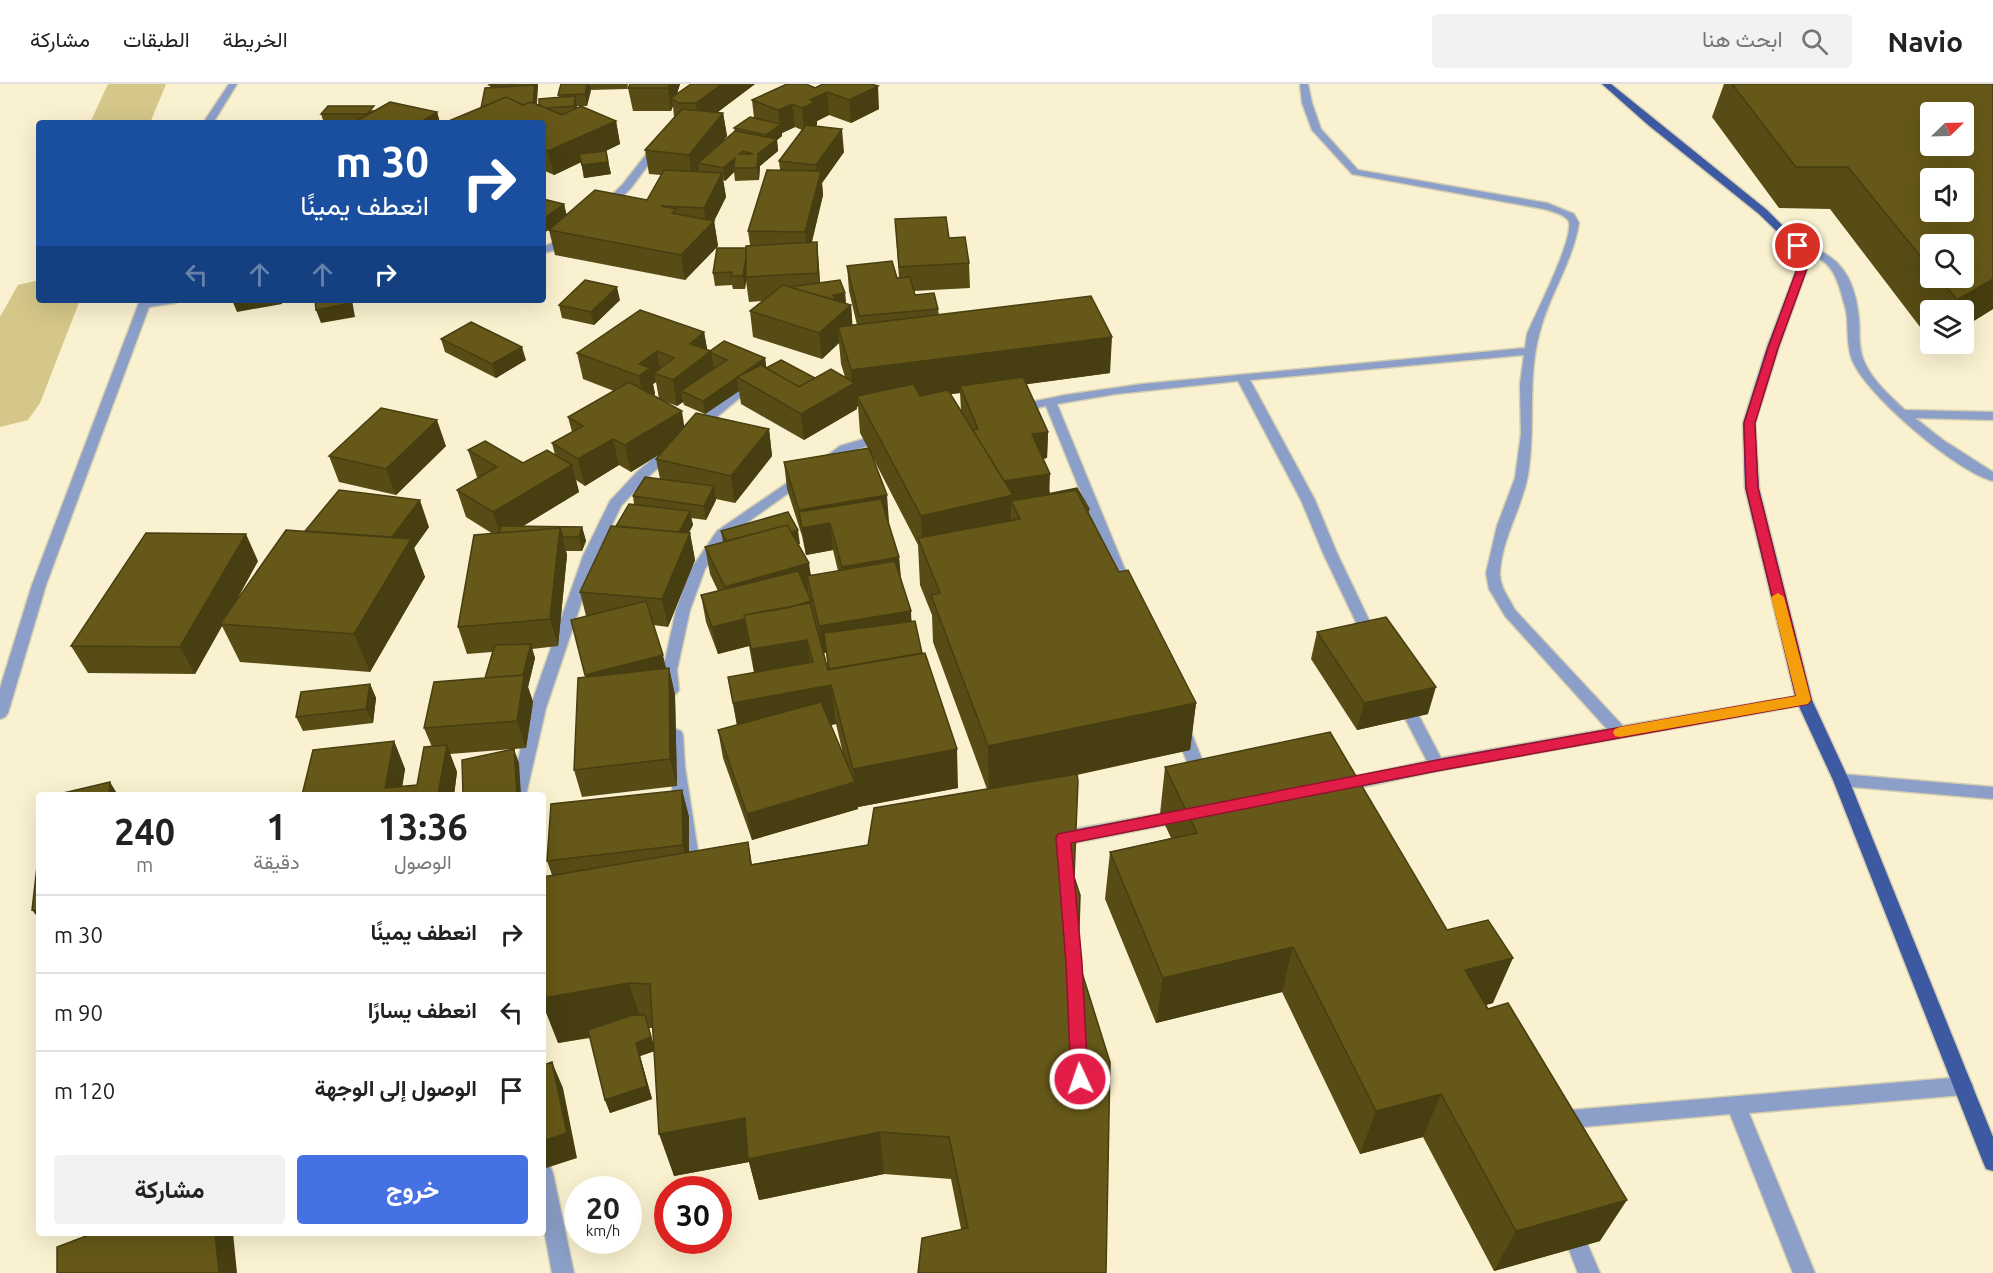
<!DOCTYPE html>
<html lang="ar">
<meta charset="utf-8">
<style>
body{margin:0;font-family:Ubuntu,Vazirmatn,sans-serif;background:#f2f2f2;color:#222;direction:rtl;height:100vh;display:flex;flex-direction:column;font-size:22px;white-space:nowrap}
*{box-sizing:border-box;margin:0}
p{font-size:20px;color:#767676}
.icon{flex:none;width:33px;height:33px;fill:none;stroke:currentColor;stroke-width:2;stroke-linecap:round;stroke-linejoin:round}
.map{position:relative;flex:1;overflow:hidden;direction:ltr}
.sheet{position:absolute;left:36px;top:708px;width:510px;height:444px;display:flex;flex-direction:column;background:#fff;border-radius:6px;box-shadow:0 6px 24px #0002;direction:rtl}
.sheet>*{flex:none}
.hud{position:absolute;left:36px;top:36px;width:510px;height:183px;border-radius:6px;box-shadow:0 6px 24px #0002;direction:rtl;background:#1a4fa0;color:#fff;overflow:hidden}
.needle{width:39px;rotate:67deg}
.fabs{position:absolute;left:1920px;top:18px;display:grid;gap:12px}
.fabs a{display:grid;place-items:center;width:54px;height:54px;border-radius:6px;background:#fff;box-shadow:0 6px 24px #0002;font-size:30px}
.speed{position:absolute;left:564px;top:1092px;display:flex;gap:12px;font-size:30px;font-weight:700;text-align:center}
.speed>*{display:grid;place-content:center;width:78px;height:78px;border-radius:50%;background:#fff;box-shadow:0 6px 24px #0002;line-height:1}
.speed small{font-size:15px;font-weight:400}
.speed .limit{border:9px solid #d22;background:#fff;color:#111}
.pin{position:absolute;display:grid;place-items:center;width:51px;height:51px;color:#fff;margin:-26px;border:3px solid #fff;border-radius:50%;box-shadow:0 2px 6px #0007}
.me{position:absolute;width:66px;margin:-33px;rotate:357deg;stroke-linejoin:round;filter:drop-shadow(0 0 4px #0008)}
.turn{display:flex;align-items:center;gap:21px;height:126px;padding:0 18px;font-size:27px}
.turn .icon{width:78px;height:78px;stroke-width:2.5}
.turn b{display:block;font-size:42px;line-height:51px}
.lanes{display:flex;align-items:center;height:57px;padding:0 18px;background:#0003;justify-content:center;gap:30px;direction:ltr}
.lanes .off{opacity:.35}
.eta{display:flex;justify-content:space-evenly;align-items:center;height:102px;text-align:center}
.eta b{font-size:36px;font-weight:700;line-height:42px}
.button{display:flex;gap:12px;margin-top:auto;padding:12px 18px}
.button a{flex:1;height:69px;border-radius:6px;background:#4671e3;color:#fff;font-size:24px;font-weight:700;line-height:69px;text-align:center}
.button a+a{background:#f2f2f2;color:#222}
ul{padding:0;list-style:none}
li{display:flex;align-items:center;gap:18px;height:78px;padding:0 18px;border-top:2px solid #e0e0e0}
li div{flex:1}
li b{display:block;font-size:22px}
li em{font-style:normal}
header{display:flex;align-items:center;gap:36px;box-sizing:border-box;height:84px;padding:0 30px;background:#fff;border-bottom:2px solid #e0e0e0}
header strong{font-size:28px}
nav{display:flex;gap:33px;margin-inline-start:auto;font-size:21px}
.search{width:420px;height:54px;background:#f2f2f2;display:flex;align-items:center;gap:15px;box-sizing:border-box;padding:0 21px;border-radius:6px;color:#767676;font-size:22px}
.map>svg:first-child{display:block}
</style>
<header>
<strong>Navio</strong>
<div class="search"><svg class="icon" aria-label="search" viewBox="0 0 24 24"><circle cx="10" cy="10" r="6"/><path d="M15 15l6 6"/></svg>ابحث هنا</div>
<nav><a>الخريطة</a><a>الطبقات</a><a>مشاركة</a></nav>
</header>
<div class="map">
<svg width="1993" height="1189" viewBox="0 0 1993 1189">
<rect width="100%" height="100%" fill="#f9f1cf"/>
<g fill="none" stroke-linecap="round" stroke-linejoin="round">
<path fill="#d5c789" fill-rule="evenodd" d="M108,0H166L150,39H90Z
M39,196V216H80L40,319L28,336L0,343V233L18,201Z"/>
<defs>
<path id="minor" d="M229,0H237L213,39H203Z
M1300,0H1308L1312,19L1321,45L1358,86L1547,119L1574,130L1579,139C1572,181 1548,212 1539,251C1527,296 1536,345 1528,391C1522,424 1502,454 1500,488C1499,502 1509,514 1515,526L1623,642L1804,611L1809,612L1812,616L1809,620L1437,687L1340,708L1334,706L1332,702L1334,698L1340,696L1427,677L1395,615L1398,611H1408L1441,674L1607,645L1505,532L1489,505L1486,489L1497,442L1515,394L1521,350L1520,300L1524,271L1250,296L1315,416L1337,469L1379,557L1372,562L1365,557L1323,469L1301,416L1238,297L1116,310L1057,320L1131,500L1124,505L1119,503L1046,322L1015,329L1009,325L1011,322L1065,311L1142,300L1525,264L1527,250C1536,229 1573,157 1569,138C1567,131 1551,127 1544,125L1352,90L1312,46L1302,19Z
M655,59L663,61L631,104L608,127H600V123L623,100Z
M570,151L574,152V156L559,165L543,169V163Z
M1798,159C1839,169 1855,192 1859,235C1860,249 1858,263 1864,277C1872,296 1890,312 1905,326L1993,328V336L1915,334L1943,356L1993,388V397C1957,388 1866,311 1852,276C1847,263 1848,249 1847,235C1847,227 1844,220 1842,212C1834,181 1825,174 1794,164L1793,162Z
M140,216H181L175,219L149,223L46,501L8,629L5,633L0,635V604L32,501Z
M751,294L755,295V301L699,348H691L689,345L691,342L747,295Z
M883,349L887,350L889,353L887,356L848,368L828,382H818L817,379L840,362Z
M672,361L676,362L678,365L676,368L648,393L621,422L597,472L546,624L526,711H510L530,624L583,472L610,417L638,387L668,362Z
M803,388L808,389L809,392L808,395L727,453L705,485L690,526L677,586L679,606L676,610H666L663,586L676,526L691,485L717,447Z
M1183,642L1188,644L1191,648L1210,695L1208,699H1196L1194,695L1175,648L1178,644Z
M675,645L681,647L683,651L685,683L701,787L699,792L693,794L687,792L685,787L669,683L667,651L669,647Z
M1841,690L1993,703V715L1841,702L1835,700L1833,696L1835,692Z
M1181,726L1187,728L1189,732L1187,736L1181,738L1058,762L1052,760L1050,755L1052,750L1058,748Z
M1963,993L1970,996L1973,1002L1970,1008L1963,1011L1749,1029L1815,1189H1793L1730,1030L1559,1045L1552,1042L1549,1036L1552,1030L1559,1027Z
M543,1080L550,1082L553,1089L574,1189H552L543,1140Z
M1571,1135L1578,1138L1600,1189H1578L1561,1145L1564,1138Z"/>
<path id="major" d="M1602,0H1611L1767,126L1803,162L1808,182L1779,263L1755,339L1759,404L1812,616L1849,696L1993,1053V1087L1986,1085L1983,1078L1833,696L1796,616L1745,404L1743,339L1767,263L1798,182L1793,163L1759,130L1647,40Z"/>
</defs>
<use href="#minor" stroke="#d5ceb0" stroke-width="3"/>
<use href="#major" stroke="#d5ceb0" stroke-width="3"/>
<use href="#minor" fill="#8c9fc8" fill-rule="evenodd"/>
<use href="#major" fill="#3c59a1" fill-rule="evenodd"/>
</g>
<path fill="#574c15" fill-rule="evenodd" d="M490,0H538L537,20L539,21L559,13L558,11L560,3V0H628L627,5L590,6L587,22H577V24L616,37L620,60L606,67L611,90L584,94L581,78L554,91L543,86V39L481,24L490,4Z
M630,0H680L677,10L691,0H755L718,28L723,29L727,52L721,59L735,48L734,44L754,34L752,16L806,0L879,25L851,39L829,31L817,37V41L815,42L844,68L822,99L823,111L812,158H817L820,199L845,209L846,220L851,221L852,241H857L849,207L847,182L897,194H899L895,135L949,154L969,179L970,204L914,207L915,211L938,225L939,231L1110,289L1026,300L1048,348L1047,374L1043,375L1050,409L1089,425V429L1119,488L1196,619L1190,666L1077,691L1074,793L1078,876L1106,1189L961,1145L951,1095L884,1090L759,1116L749,1078L674,1092L654,967L640,972L652,1015L610,1029L605,1016L590,954L558,959L552,791L547,777L682,706L689,733V768L748,758L752,780L868,761L987,705L933,558L932,531L920,501L918,461L872,372L889,438H888L899,473L901,494L912,538L922,569L958,704L858,723V725L752,756L723,674L718,646L737,641L728,593L754,589L749,562L718,570L706,538L701,511L718,507L710,490L705,463L723,458L721,447L800,460H798L811,491L838,487L833,466L806,471L802,452L787,405L784,378L868,364L860,349L858,322L857,323V325L804,356L741,320L739,307L705,330L684,321L683,318L677,322L661,316L684,342L769,345L772,372L735,419L716,415V416L706,436L691,434L693,441L689,448L690,449L695,476L668,543L653,541L666,584H669L675,611L677,702L582,713L574,686L586,593V532L580,508L616,442L634,420L633,412L660,395L656,375L661,369L631,388L619,381L585,402L576,396L579,408L523,442L582,443L586,457L582,467H566L567,471L558,562L532,565L535,574L528,603L533,618L526,664L450,670L457,688L454,711H302L394,657L405,685L402,702L417,701L432,663L424,644L485,594L492,568L467,570L458,543L493,450L466,433L457,406L478,394L477,393L468,366L523,379L555,371L552,359L572,348L568,333L614,307L583,295L577,269L704,248L707,266L710,267L765,274L766,283L815,294L845,293L841,280L839,259L822,275L753,253L750,227L762,217L749,218L746,197L745,205H733L732,201L715,202L713,189L750,161L748,147L780,86L779,77L802,46L795,43L782,49V52L777,56L778,67L760,82L759,96L735,97L734,88L725,97L723,96L726,113L714,137L718,162L685,196L555,171L549,146L558,138L564,120L566,131L647,116L661,91L649,90L645,66L674,33L673,22L671,27H633L628,4ZM656,298L659,315L653,312L655,310L653,300ZM960,309L961,326L951,310ZM824,569H826L828,586ZM836,640L844,674L831,641ZM649,944H653L654,962Z
M1724,0H1993V225L1964,243V226H1930V256L1830,125L1779,124L1712,33ZM1930,160L1964,194H1930Z
M375,26L437,28L440,39H324L321,30Z
M620,216L594,241L562,234L559,221Z
M441,255L526,276L496,294L445,268Z
M446,362L396,411L339,398L329,372Z
M429,443L414,464L425,493L370,588L240,578L222,542L195,590L88,589L71,562L258,477L234,521L305,447Z
M1317,548L1428,630L1357,646L1311,575Z
M370,600L376,614L373,639L303,647L296,633Z
M1165,683L1447,846L1493,919L1486,921L1600,1157L1494,1187L1423,1053L1360,1070L1282,908L1156,939L1105,815L1110,768L1171,754L1160,730Z"/>
<path fill="#473e11" d="M534,0H538V1L535,33L533,21L535,3Z
M585,0H589L591,7L587,22L585,10Z
M669,0H680L675,16L671,14L673,22L671,27L668,4Z
M722,0H755L699,42L696,19Z
M878,2L879,25L851,39L849,16Z
M827,8L829,31L817,37V41L804,47L802,24L810,16Z
M575,12L577,24L576,34L574,22Z
M792,20L795,43L782,49V52L777,56L778,67L760,82L759,96L757,84L758,70L767,63L766,51L780,41L778,26Z
M437,28L440,39H419Z
M723,29L727,52L704,81L698,79L699,87L692,95L689,71Z
M616,37L620,60L554,91L548,67Z
M842,45L844,68L822,99L823,111L808,173L805,148L818,100L816,81Z
M735,74L734,88L725,97L723,84Z
M608,78L611,90L584,94L582,81Z
M722,89L726,113L714,137L718,162L685,196L681,171L707,144L704,124Z
M564,120L567,132L543,150V135Z
M817,158L819,183L821,214L818,189Z
M747,164L746,197L745,205L743,192Z
M1993,195V225L1964,243V226H1952L1957,216Z
M617,203L620,216L594,241L591,228Z
M845,209L846,222L836,224L833,211Z
M232,216H282V220L237,228Z
M349,216H352L355,233L321,239L316,226Z
M851,221L853,247L838,243L839,259L822,275L819,249Z
M704,248L708,269L711,267L715,293L681,307L683,318L677,322L673,296L690,260Z
M1112,253L1110,289L963,309L960,302V309L863,322L857,312L858,322L857,323V325L804,356L801,330L852,300L851,286Z
M522,263L526,276L496,294L492,280Z
M657,267L661,292L654,289L656,298L653,300L655,310L645,319L639,292V280Z
M765,274L767,288L737,294Z
M737,294L739,307L705,330L703,317Z
M682,327L686,354L631,388L625,361Z
M437,336L446,362L396,411L386,385Z
M769,345L772,372L735,419L731,392Z
M1048,348L1047,374L1032,376V350Z
M613,355L619,381L585,402L578,375Z
M572,381L579,408L505,453H501L493,428Z
M1050,390L1049,417H1011V455L1008,436L1007,450L923,466L921,432L998,398Z
M714,402L716,416L706,436L704,422Z
M887,411L889,438L833,448L830,439L833,466L806,471L802,444L799,426Z
M420,416L429,443L414,464L425,493L370,588L354,550L384,463Z
M690,427L693,441L677,472L674,458Z
M582,443L586,457L582,467L579,453Z
M560,444L567,471L558,562L550,535Z
M798,446L800,460L732,479L730,465Z
M690,449L695,476L668,543L662,515Z
M246,450L258,477L223,540H220L222,542L195,590L180,563Z
M899,473L901,500L844,510L842,483Z
M809,479L813,506L807,492L808,507L729,531L725,503Z
M911,527L912,554L824,549L826,569H822L819,542Z
M744,535L749,562L718,570L712,543Z
M807,556L812,594L757,604L751,565Z
M531,560L535,574L528,603L533,618L526,664L517,637L522,595Z
M663,571L669,598V584L675,611L677,702L670,675L593,618L585,591Z
M370,600L376,614L373,639L366,625Z
M831,601L836,640L740,658L733,619Z
M1436,603L1428,630L1357,646L1364,619Z
M1196,619L1190,666L989,709L988,662Z
M394,657L405,685L401,711L385,704Z
M447,661L457,688L454,711H438Z
M514,665L519,679L521,711H513Z
M957,665L958,704L858,723V725L752,756L747,730L855,699L853,685Z
M110,698L118,711H109Z
M682,706L689,733V788L683,761Z
M39,825V835L32,826Z
M1293,863L1282,908L1156,939L1163,894Z
M1513,874L1493,919L1447,931L1465,886Z
M629,899L643,943L558,959L543,921V914Z
M645,931L655,967L640,972L652,1015L610,1029L605,1016L636,959Z
M552,978L563,1004L577,1074L543,1085V1057Z
M1441,1010L1423,1053L1360,1070L1376,1027Z
M745,1034L880,1048L884,1090L759,1116L749,1078L674,1092L659,1050Z
M1627,1116L1600,1157L1494,1187L1516,1147Z
M215,1149H233L237,1189H219Z"/>
<path fill="#655818" stroke="#473e11" stroke-width="1.5" fill-rule="evenodd" d="M490,0H515L489,1Z
M561,0H587L585,10L558,11Z
M630,0H669L668,4H628Z
M691,0H722L696,19H678L671,14Z
M787,0H806L815,4L823,0H871L878,2L849,16L827,8L810,16L815,18L802,24L792,20L778,26L752,16Z
M1732,0H1993V195L1957,216L1939,194H1964V160H1930V184L1848,83H1796ZM1930,28H1964V62H1930ZM1930,94H1964V128H1930Z
M535,1L533,19L531,18L523,21L506,13L481,24L485,4Z
M575,12L574,22L546,24L539,21V15Z
M506,13L523,21L531,18L562,31L581,22L616,37L548,67L543,65V39H444Z
M390,18L437,28L419,39H353Z
M328,22H374L367,30H321Z
M682,25L723,29L689,71L645,66Z
M750,33L781,40L766,51L734,44Z
M806,41L842,45L816,81L779,77Z
M735,47L777,55L758,70L757,84H734L735,74L723,84L698,79ZM743,67L753,70H739Z
M606,67L608,78L582,81L579,70Z
M664,86L722,89L704,124L661,122L676,125L672,129L714,137L681,171L549,146L595,106L647,116Z
M767,86L821,87L805,148L748,147Z
M543,115L564,120L543,135Z
M946,133L949,154L965,153L969,179L899,183L895,135Z
M817,158L818,189L746,193V162Z
M717,164H746V173L743,192H731L732,188L713,189Z
M892,177L897,194L910,193L915,211L934,209L938,225L859,232L847,182Z
M585,196L617,203L591,228L559,221Z
M840,196L845,209L833,211L835,216L789,203Z
M783,201L851,221L819,249L750,227Z
M1091,212L1112,253L851,286L838,243Z
M315,216H349L350,219L316,226Z
M640,226L704,248L690,260L711,267L673,296L654,289L674,274L657,267L639,280L650,284L639,292L577,269Z
M471,238L522,263L492,280L441,255Z
M724,257L765,274L703,317L681,307L727,276L711,269V267H710Z
M781,276L815,294L799,303L766,284Z
M761,281L799,303L831,285L855,299L801,330L737,293Z
M1023,293L1048,348L1032,350L1050,390L1004,397L974,348L973,346L978,345L960,302Z
M629,298L682,327L625,361L613,355L578,375L552,359L583,342L568,333Z
M913,300L920,312L948,306L1013,411L921,432L857,312Z
M381,324L437,336L386,385L329,372Z
M696,329L769,345L731,392L656,375Z
M485,357L523,379L547,366L572,381L493,428L457,406L497,383L468,366Z
M869,364L887,411L799,426L784,378Z
M645,393L714,402L704,422L633,412Z
M1077,404L1089,425L1087,426L1076,406L1012,417Z
M339,406L420,416L392,453L305,447Z
M1076,406L1119,488L1128,486L1196,619L988,662L931,511L940,509L918,454L1020,435L1011,417Z
M881,415L899,473L842,483L830,439L802,444L799,428Z
M629,420L690,427L679,448L616,442Z
M788,428L798,446L791,448L787,441L726,457L721,447Z
M787,441L809,479L725,503L705,463Z
M501,442L582,443L579,453H563L560,444L499,449Z
M611,442L690,449L662,515L580,508Z
M560,444L550,535L458,543L474,451Z
M286,446L411,455L354,550L220,540Z
M146,449L246,450L180,563L71,562Z
M895,477L911,527L819,542L807,492Z
M798,487L811,517L787,524L744,531L745,535L712,543L701,511Z
M646,517L663,571L585,591L571,536Z
M810,519L828,586L925,569L957,665L853,685L831,601L733,619L728,593L813,578L807,556L751,565L744,531Z
M1386,533L1436,603L1364,619L1317,548Z
M915,537L922,569L829,585L824,549Z
M531,560L523,591L485,594L495,561Z
M669,584L670,675L574,686L578,594Z
M524,591L517,637L424,644L434,598Z
M370,600L366,625L296,633L301,608Z
M821,618L855,698L747,730L718,646Z
M1330,648L1447,846L1488,836L1513,874L1465,886L1488,925L1508,919L1627,1116L1516,1147L1441,1010L1376,1027L1293,863L1163,894L1110,768L1197,749L1165,683Z
M394,657L385,704L417,701L424,663L447,661L438,711H302L313,666Z
M514,665L517,710L463,711L462,676Z
M1077,690L1078,697L1074,793L1080,811L1078,876L1110,978L1106,1189H918L922,1154L968,1144L949,1053L880,1048L748,1075L745,1034L659,1050L650,900L629,899L543,914V793L748,758L751,781L868,761L874,724Z
M110,698L109,711H55Z
M682,706L683,761L547,777L551,720Z
M39,765V825L32,826Z
M633,931H645L651,953L636,959L647,1002L605,1016L588,946Z
M552,978L567,1049L543,1057V981Z
M94,1149H215L219,1189H57V1163Z"/>
<path fill="#e11d48" stroke="#92132f" stroke-width="1.5" d="M1798,159L1803,162L1808,182L1778,264L1755,339L1758,404L1811,616L1808,620L1437,687L1071,759L1082,879L1088,995L1086,1000L1080,1002L1074,1000L1071,995L1066,879L1056,754L1058,750L1437,676L1796,612L1746,404L1744,339L1768,264L1798,182L1794,162Z"/>
<path fill="#f59e0b" d="M1778,509L1784,513L1811,616L1808,620L1620,653L1615,652L1613,648L1615,645L1620,643L1796,612L1771,513Z"/>
</svg>
<div class="fabs">
<a><svg class="needle" viewBox="-14 -14 28 28"><path d="M0-13l5 13h-10z" fill="#e53935"/><path d="M0 13l5-13h-10z" fill="#767676"/></svg></a>
<a><svg class="icon" aria-label="sound" viewBox="0 0 24 24"><path d="M4 9h4l5-4v14l-5-4H4zM17 9q2 3 0 6"/></svg></a>
<a><svg class="icon" aria-label="search" viewBox="0 0 24 24"><circle cx="10" cy="10" r="6"/><path d="M15 15l6 6"/></svg></a>
<a><svg class="icon" aria-label="layers" viewBox="0 0 24 24"><path d="M12 4l9 5-9 5-9-5zM3 14l9 5 9-5"/></svg></a>
</div>
<div class="speed"><div>20<small>km/h</small></div><div class="limit">30</div></div>
<div class="pin" style="left:1798px;top:162px;background:#d93025"><svg class="icon" aria-label="arrive" viewBox="0 0 24 24"><path d="M6 21V4h12l-3 4 3 4H6"/></svg></div>
<svg class="me" style="left:1080px;top:995px" viewBox="-20 -20 40 40"><circle r="17" fill="#e11d48" stroke="#fff" stroke-width="3"/><path d="M0-11L8 9 0 5-8 9z" fill="#fff"/></svg>
<div class="hud">
<div class="turn"><svg class="icon" aria-label="right" viewBox="0 0 24 24"><path d="M7 20v-9h11M14 6l5 5-5 5"/></svg><div><b>30 m</b>انعطف يمينًا</div></div>
<div class="lanes"><svg class="icon off" aria-label="left" viewBox="0 0 24 24"><path d="M17 20v-9H6M10 6l-5 5 5 5"/></svg><svg class="icon off" aria-label="ahead" viewBox="0 0 24 24"><path d="M12 20V5M6 11l6-6 6 6"/></svg><svg class="icon off" aria-label="ahead" viewBox="0 0 24 24"><path d="M12 20V5M6 11l6-6 6 6"/></svg><svg class="icon" aria-label="right" viewBox="0 0 24 24"><path d="M7 20v-9h11M14 6l5 5-5 5"/></svg></div>
</div>
<section class="sheet">
<div class="eta">
<div><b>13:36</b><p>الوصول</p></div>
<div><b>1</b><p>دقيقة</p></div>
<div><b>240</b><p>m</p></div>
</div>
<ul>
<li><svg class="icon" aria-label="right" viewBox="0 0 24 24"><path d="M7 20v-9h11M14 6l5 5-5 5"/></svg><div><b>انعطف يمينًا</b></div><em>30 m</em></li>
<li><svg class="icon" aria-label="left" viewBox="0 0 24 24"><path d="M17 20v-9H6M10 6l-5 5 5 5"/></svg><div><b>انعطف يسارًا</b></div><em>90 m</em></li>
<li><svg class="icon" aria-label="arrive" viewBox="0 0 24 24"><path d="M6 21V4h12l-3 4 3 4H6"/></svg><div><b>الوصول إلى الوجهة</b></div><em>120 m</em></li>
</ul>
<div class="button"><a>خروج</a><a>مشاركة</a></div>
</section>
</div>
